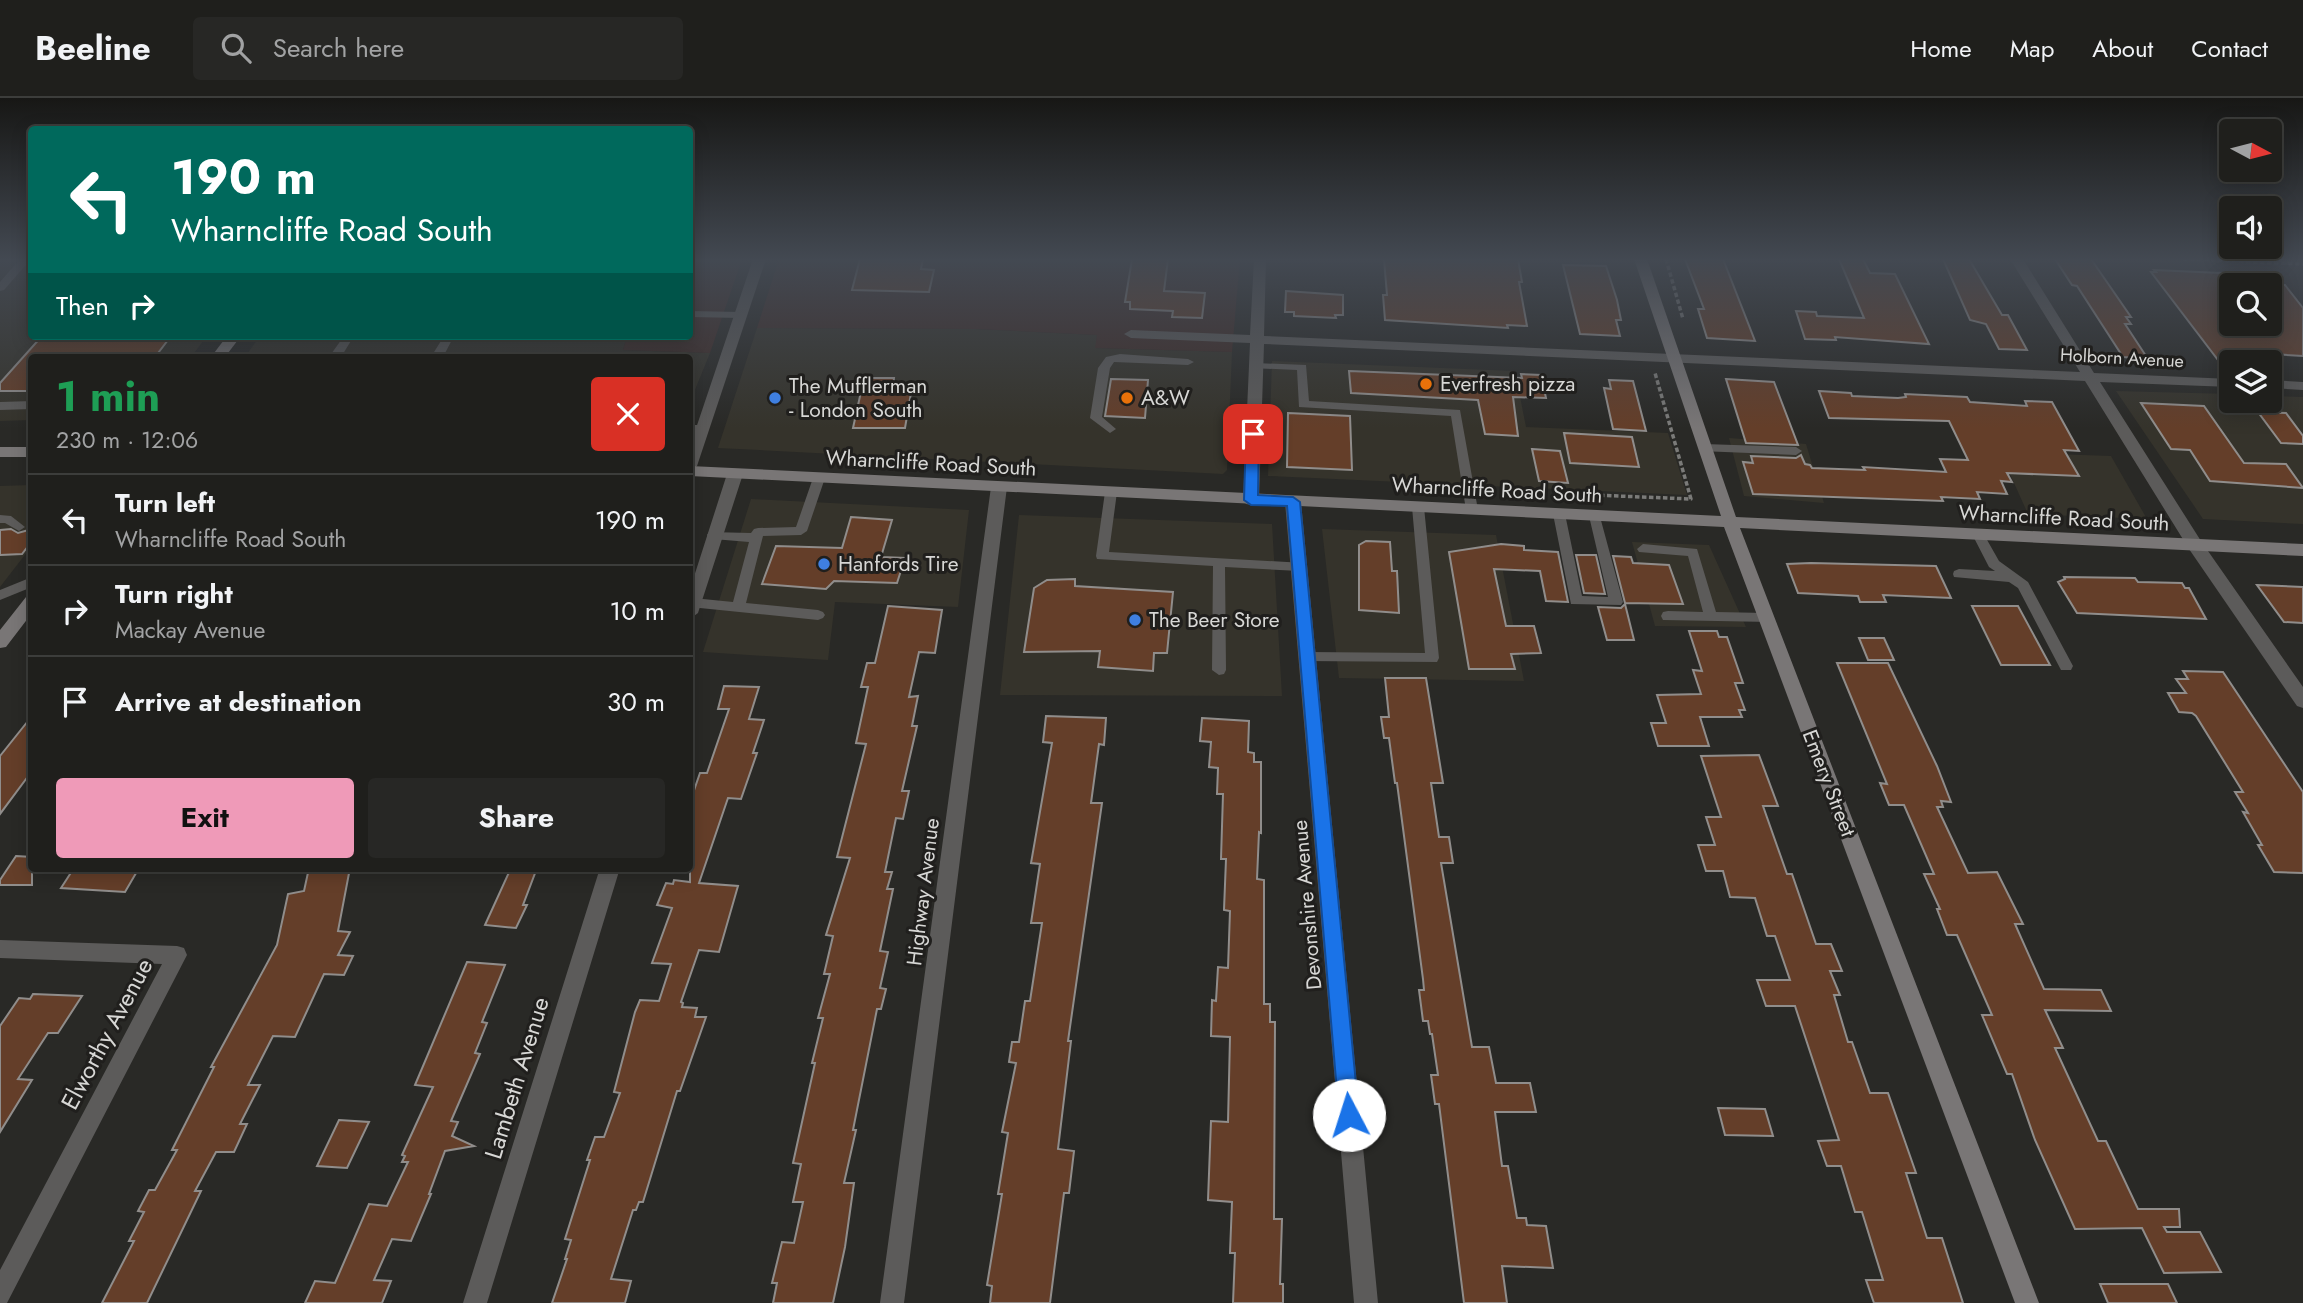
<!DOCTYPE html>
<meta charset="utf-8">
<style>
body{margin:0;font-family:Jost,sans-serif;background:#272725;color:#f1f3f6;height:100vh;display:flex;flex-direction:column;font-size:26px;white-space:nowrap}
*{box-sizing:border-box;margin:0}
p{font-size:23px;color:#a1a2a3}
.icon{flex:none;width:38px;height:38px;fill:none;stroke:currentColor;stroke-width:2;stroke-linecap:round;stroke-linejoin:round}
.map{position:relative;flex:1;overflow:hidden}
.details{position:absolute;left:28px;top:256px;width:665px;height:518px;display:flex;flex-direction:column;background:#1f1f1c;border-radius:7px;box-shadow:0 4px 18px #0003,0 0 0 2px #3c3d3b}
.details>*{flex:none}
.hud{position:absolute;left:28px;top:28px;width:665px;height:214px;border-radius:7px;box-shadow:0 4px 18px #0003,0 0 0 2px #3c3d3b;background:#00695c;color:#fff;overflow:hidden}
.needle{width:46px;rotate:97deg}
.tools{position:absolute;left:2219px;top:21px;display:grid;gap:14px}
.tools a{display:grid;place-items:center;width:63px;height:63px;border-radius:7px;background:#1f1f1c;box-shadow:0 4px 18px #0003,0 0 0 2px #3c3d3b;font-size:35px}
.pin{position:absolute;display:grid;place-items:center;width:60px;height:60px;color:#fff;margin:-30px;border-radius:14px;box-shadow:0 4px 10px #0006}
.me{position:absolute;width:77px;margin:-38px;rotate:355deg;stroke-linejoin:round;filter:drop-shadow(0 0 5px #0008)}
.turn{display:flex;align-items:center;gap:24px;height:147px;padding:0 28px;font-size:32px}
.turn .icon{width:91px;height:91px;stroke-width:2.5}
.turn b{display:block;font-size:49px;line-height:60px}
.then{display:flex;align-items:center;height:66px;padding:0 28px;background:#0003;gap:14px;font-size:26px}
.round{display:grid;place-items:center;flex:none;width:74px;height:74px;border-radius:7px;background:#272725}
.summary{display:flex;align-items:center;justify-content:space-between;height:119px;padding:0 28px}
h1{font-size:42px;font-weight:700;line-height:52px;color:#1e9e55}
.primary-button{display:flex;gap:14px;margin-top:auto;padding:14px 28px}
.primary-button a{flex:1;height:80px;border-radius:7px;background:#ef9ab8;color:#111;font-size:28px;font-weight:700;line-height:80px;text-align:center}
.primary-button a+a{background:#272725;color:#f1f3f6}
ul{padding:0;list-style:none}
li{display:flex;align-items:center;gap:21px;height:91px;padding:0 28px;border-top:2px solid #3c3d3b}
li div{flex:1}
li b{display:block;font-size:26px}
li em{font-style:normal}
header{display:flex;align-items:center;gap:42px;box-sizing:border-box;height:98px;padding:0 35px;background:#1f1f1c;border-bottom:2px solid #3c3d3b}
header strong{font-size:33px}
nav{display:flex;gap:38px;margin-inline-start:auto;font-size:24px}
.search{width:490px;height:63px;background:#272725;display:flex;align-items:center;gap:18px;box-sizing:border-box;padding:0 24px;border-radius:7px;color:#a1a2a3;font-size:26px}
.map>svg:first-child{display:block}
</style>
<header>
<strong>Beeline</strong>
<div class="search"><svg class="icon" aria-label="search" viewBox="0 0 24 24"><circle cx="10" cy="10" r="6"/><path d="M15 15l6 6"/></svg>Search here</div>
<nav><a>Home</a><a>Map</a><a>About</a><a>Contact</a></nav>
</header>
<div class="map">
<svg width="2303" height="1205" viewBox="0 0 2303 1205">
<rect width="100%" height="100%" fill="#292926"/>
<path fill="#35332b" d="M0,161H31L32,238H207L191,259H32L31,322L0,323Z
M757,230L976,231L1097,237L1096,250L1232,254L1227,372L1223,376L718,350Z
M260,238H627L623,252L710,255L690,304V259H245Z
M1272,263L1515,273L1526,329L1668,335L1687,397L1268,378Z
M2116,293L2231,296V303H2270V298L2303,299V426L2203,421Z
M1729,340L1806,346L1824,405L1744,398Z
M2000,354L2111,358L2147,421L2028,416Z
M31,387V449L0,489V388Z
M751,401L969,412L958,509L835,504L828,562L703,554Z
M1019,417L1272,426L1282,598L1000,597Z
M1322,431L1496,437L1524,583L1339,580Z
M1632,444L1709,447L1746,529L1655,528Z"/>
<path fill="#3e2b27" d="M690,161H742L710,255L623,252L627,238H690Z
M779,161H1240L1232,254L1095,250L1097,237L976,231L757,230Z"/>
<path fill="#643e29" stroke="#908d8b" stroke-width="2" fill-rule="evenodd" d="M860,161H923L921,171L934,172L929,194L852,192Z
M1132,161H1168L1164,193L1205,195L1202,220L1172,219L1173,213L1130,211V204H1125Z
M1384,161H1518L1522,184H1519L1527,228L1507,227L1508,230L1385,222L1383,197H1387Z
M1685,161H1723L1755,243L1707,240L1698,211H1704Z
M1839,161H1863L1870,175L1895,176L1929,246L1835,239L1836,242L1805,241L1796,213L1816,214L1817,218L1864,220Z
M1943,161H1969L2002,217H2008L2027,252L1999,251L1986,226L1970,222Z
M2055,161H2091L2131,219H2126L2131,226H2125L2148,261L2123,259L2077,188L2072,187Z
M1563,167L1606,168L1617,202L1621,222H1616L1620,238L1580,236Z
M2154,172L2244,176L2251,186L2285,187L2303,210V258L2272,256L2278,263L2264,264L2218,262L2151,174H2156ZM2231,187H2270V226H2231Z
M1286,193L1343,197V217H1335L1336,220L1294,218V214H1285Z
M42,238H171L155,259H32V293H0V285Z
M1349,273L1522,280L1521,276L1541,277L1546,300L1513,299L1518,338L1485,336L1478,302L1351,295Z
M864,280H894L893,289H912L905,330H853Z
M1111,281L1148,282L1145,320L1105,318Z
M1726,281L1774,284L1798,347L1746,345Z
M1609,282L1633,283L1646,333L1613,331L1604,290L1611,291Z
M1819,293L1851,295L1852,298L1898,300L1906,299L1905,296L1967,299L1970,304L2027,308L2025,303L2052,304L2079,353L2064,352L2079,378L2007,375L2012,384L2001,383L2007,396L1977,394L1980,401L1941,399L1943,403L1753,396L1743,364L1753,365L1751,358L1796,360L1801,357L1805,366L1810,367L1812,370L1865,372L1863,369L1946,374L1940,361L1968,362L1949,323L1829,320Z
M2141,305L2204,308L2244,365L2286,366L2303,390L2210,383L2190,352L2171,351Z
M2258,314L2286,315L2303,338V346L2281,345Z
M1288,315L1350,318L1352,372L1287,369Z
M1564,335L1632,339L1639,369L1570,365Z
M1532,351L1560,353L1568,385L1539,383Z
M851,419L892,422L881,459L905,460L897,485L834,483L826,491L762,486L776,448L842,450Z
M11,431L18,435L32,431V443L22,456L0,457V432Z
M1366,443L1390,444L1392,473H1397L1399,515L1359,512V447Z
M1501,446L1524,448V452L1558,454L1568,504L1546,503L1540,473L1494,471L1506,528H1534L1541,555L1511,556L1515,571H1469L1449,454Z
M1576,457H1596L1605,496L1584,495Z
M1613,458L1631,459L1633,465L1669,467L1683,506L1625,505Z
M1811,465L1936,468L1951,500L1883,497L1886,504H1860L1858,498L1798,495L1787,466Z
M2064,479L2135,480L2138,484L2182,485L2185,490H2189L2206,521L2077,515L2058,484L2065,481Z
M1075,481V488L1173,494L1167,555H1154L1153,573L1098,569L1100,553L1024,554L1034,490L1047,482Z
M2257,487L2303,489V525L2284,524Z
M1625,506L1634,542H1607L1598,509L1621,510Z
M888,508L942,512L935,555L919,554L909,599L918,598L912,628H917L902,693H909L903,721L896,720L885,774H892L887,791H893L880,853L888,854L880,890L886,891L881,911H877L853,1032H856L844,1085H854L845,1149L833,1205H773L777,1185H772L782,1144L794,1145L803,1104H793L801,1066L793,1065L815,965H812L823,920H818L830,876H824L833,838L826,837L850,760L837,759L866,646L856,645L868,589H861L867,565H875Z
M1972,508H2018L2050,567H2001Z
M1689,533H1717L1719,539H1727L1743,585H1735L1745,612H1739L1742,619H1700L1709,648H1658L1651,625H1666L1657,597L1701,596L1693,572L1702,573Z
M1859,540H1884L1894,562H1868Z
M1837,565H1888L1937,668L1951,704L1941,703L1943,709H1937L1968,775L1997,774L2023,826H2015L2044,891L2101,892L2111,913L2045,912L2063,950H2055L2098,1043H2106L2138,1111H2179L2180,1129H2164L2167,1134H2200L2221,1174L2164,1175L2142,1130L2075,1131L2035,1042L2012,976H2007L1982,917H1992L1957,837H1947L1937,811H1940L1924,776H1934L1904,707H1889L1880,685L1887,686Z
M2183,573L2223,574L2303,694V775L2274,774L2258,747H2262L2243,714L2248,715L2235,694H2243L2196,618L2192,615L2179,614L2168,595H2186L2176,581H2188Z
M1385,580H1426L1443,685H1431L1439,739H1449L1453,765H1441L1472,949H1489L1496,985H1530L1536,1014H1495L1502,1068H1508L1517,1120H1526L1527,1127L1546,1128L1553,1170L1502,1168L1507,1205H1464L1439,1006H1435L1431,977H1438L1432,936H1430L1428,923H1423L1419,892H1424L1423,881L1397,685H1395L1389,640H1384L1381,619H1389Z
M724,588L759,589L749,621L764,622L753,655H757L741,701L728,700L699,785L738,788L719,854L699,852L681,904L683,905L682,909L697,910L695,919H706L680,993H677L643,1104H639L636,1112H633L611,1181L631,1183L625,1205H552L567,1161H565L571,1142L565,1141L590,1062H587L595,1039H604L620,995L614,994L635,914L640,902L659,903L671,866L652,865L672,810L657,807L666,785L673,786L674,782L690,784V704L700,675H707L729,611H718Z
M32,618V673L0,716V658Z
M1046,618L1106,620L1104,647L1099,646L1091,705H1102L1068,943H1071L1058,1051L1074,1053L1069,1095H1064L1050,1205H990L992,1188L987,1187L1002,1096H998L1008,1035L1002,1034L1016,965L1009,964L1012,944H1019L1025,903H1030L1042,825H1031L1040,766L1031,765L1052,645L1043,644Z
M1202,620L1249,623L1248,654L1254,655V664H1261V735L1259,734L1257,781L1264,782V906H1270V924H1275L1274,1121H1282L1280,1186H1283V1205H1233L1235,1155H1230L1232,1104L1208,1102L1211,1023L1228,1024L1230,939L1211,938L1212,902L1216,903L1218,869L1228,870L1230,813L1224,812L1226,761H1221L1223,696H1217L1218,670L1209,669L1211,644L1200,643Z
M1759,657L1778,708H1763L1787,776H1792L1816,846H1831L1842,873H1830L1840,897H1834L1848,944H1852L1870,995H1888L1916,1075H1906L1927,1140H1942L1963,1205H1874L1866,1182H1883L1862,1114H1855L1841,1068H1827L1818,1043L1839,1042L1795,908H1766L1757,882H1790L1775,838H1767L1755,800L1730,799L1723,773H1706L1698,747H1715L1706,719H1721L1701,658Z
M16,758L32,759V787H0V782Z
M74,770H139L125,794L61,790Z
M309,770H350L338,833L350,834L338,857L353,858L344,877L324,876L295,939L273,938L248,987H260L240,1026H247L234,1054H216L195,1093H201L147,1205H102L134,1143H129L144,1114L138,1113L149,1092H155L177,1052H172L214,969H211L277,847L288,796L304,793Z
M511,770H537L523,807H527L516,830L485,827Z
M467,864L505,867L482,924L487,925L475,955L480,956L451,1023L458,1024L452,1038L474,1048L445,1053L429,1096H431L411,1143L392,1141L374,1182L391,1183L382,1205H305L315,1183L335,1185L369,1106L387,1108L408,1064H402L405,1058L402,1057L433,989L415,987Z
M33,896L82,898L58,935H48L18,981L32,982L0,1034V928L19,900L30,901Z
M1718,1010L1765,1011L1773,1038L1725,1037Z
M339,1022L369,1024L347,1070L317,1068Z
M2100,1186H2168L2177,1205H2108Z"/>
<g fill="none" stroke-linecap="round" stroke-linejoin="round">
<path stroke="#7b7b79" stroke-width="3.5" stroke-dasharray="4.5 2.5" stroke-linecap="butt" d="M1666,161L1683,221
M2183,161L2303,166
M1593,397L1691,401L1655,275"/>
<path fill="#5c5b5a" fill-rule="evenodd" d="M20,161H31L4,192L0,193V184Z
M690,213L741,214L746,217L741,220L690,219Z
M344,238H354L341,259H329Z
M444,238H454L443,259H431Z
M1120,256L1188,261L1194,264L1188,267L1114,264L1110,270L1102,319L1116,331L1110,335L1090,320L1098,270L1106,259Z
M1255,265L1306,267L1309,303L1460,312L1478,412L1476,415L1472,416L1466,412L1451,318L1299,309L1297,272L1251,270V266Z
M32,303V311L0,312V304Z
M690,327H702L708,331L702,335H690Z
M1704,346L1796,349L1802,353L1796,357L1700,353V347Z
M819,376L825,380L807,433L801,437L763,438L746,505L818,512L823,514L825,517L823,520L818,522L690,509V501L693,500L733,504L749,444L713,441L709,440L707,437L709,434L751,435L754,431L758,430L796,429L813,380Z
M1111,390L1117,394L1109,454L1304,465L1305,468L1299,473L1225,469L1226,572L1224,576L1219,577L1212,572L1213,468L1097,461L1096,458L1105,394Z
M1418,405L1424,409L1439,560L1437,564L1302,563L1300,559L1307,554L1425,555L1412,409Z
M1559,412L1565,416L1582,498L1608,499L1589,418L1591,415H1599L1623,504L1621,507L1571,506L1553,416Z
M0,417L11,418L25,429L19,433L5,425H0Z
M1978,432L1982,433L1999,463L2028,484L2073,568L2071,572H2061L2018,490L2009,484L1954,479L1953,476L1954,473L1959,471L1995,473L1989,469L1972,436Z
M1643,446L1697,451L1716,514L1766,515L1771,516L1773,520L1771,524L1663,522L1661,518L1663,514L1668,513L1703,514L1688,458L1639,454L1637,451Z
M32,479V489L0,502V492Z"/>
<path fill="#5c5b5a" fill-rule="evenodd" d="M753,161H766L697,368L690,373V348Z
M1254,161H1266L1264,238L2080,274L2010,161H2023L2094,275L2231,281V289L2100,284L2201,443L2303,589V610L2297,608L2189,451L2085,283L1264,246L1259,402L1251,407L1246,406L1243,402L1250,245L1131,240L1124,236L1131,232L1250,237Z
M2270,282L2303,284V292L2270,290Z
M735,371L743,376L698,515L690,521V491L727,376Z
M999,384L1007,389L904,1205H880L991,389Z
M1293,399L1301,404L1378,1205H1354L1285,404Z
M600,770H620L487,1205H463Z
M0,842L177,848L184,850L187,857L7,1205H0V1172L162,866L0,860Z"/>
<path fill="#797676" fill-rule="evenodd" d="M1634,161H1647L1736,419L2303,446V458L1740,430L2039,1205H2015L1724,429L690,378V368L1721,418Z
M227,238H241L225,259H211Z
M0,349H32V359H0Z
M32,497V515L6,549L0,550V532L26,499Z"/>
</g>
<linearGradient id="sky" x2="0" y2="1"><stop stop-color="#171715"/><stop offset="0.49" stop-color="#434952"/><stop offset="1" stop-color="#434952" stop-opacity="0"/></linearGradient>
<rect width="2303" height="330" fill="url(#sky)"/>
<path fill="#1a73e8" stroke="#114b97" stroke-width="2" d="M1253,331L1259,336L1258,397L1293,399L1300,404L1359,1017L1356,1024L1349,1027L1342,1024L1339,1017L1287,408L1251,407L1244,402L1246,336Z"/>
<g fill="#e8710a" stroke="#201f1d" stroke-width="2.5">
<circle cx="1426" cy="286" r="7"/>
<circle cx="1127" cy="300" r="7"/>
</g>
<g fill="#3f7fe0" stroke="#201f1d" stroke-width="2.5">
<circle cx="775" cy="300" r="7"/>
<circle cx="824" cy="466" r="7"/>
<circle cx="1135" cy="522" r="7"/>
</g>
<g text-anchor="middle" stroke-width="6" stroke-linejoin="round" paint-order="stroke">
<g font-size="18" fill="#d7d7d5" stroke="#201f1d">
<text transform="translate(2122 260) rotate(3)" y="6">Holborn Avenue</text>
</g>
<g font-size="21" fill="#d7d7d5" stroke="#201f1d" text-anchor="start">
<text x="1440" y="293">Everfresh pizza</text>
<text x="789" y="295">The Mufflerman<tspan x="789" dy="24">- London South</tspan></text>
<text x="1141" y="307">A&amp;W</text>
<text x="838" y="473">Hanfords Tire</text>
<text x="1149" y="529">The Beer Store</text>
</g>
<g font-size="21" fill="#d7d7d5" stroke="#201f1d">
<text transform="translate(931 365) rotate(3)" y="7">Wharncliffe Road South</text>
<text transform="translate(1497 392) rotate(3)" y="7">Wharncliffe Road South</text>
<text transform="translate(2064 420) rotate(3)" y="7">Wharncliffe Road South</text>
<text transform="translate(1829 685) rotate(69)" y="7">Emery Street</text>
<text transform="translate(923 794) rotate(-83)" y="7">Highway Avenue</text>
<text transform="translate(1307 807) rotate(-95)" y="7">Devonshire Avenue</text>
</g>
<g font-size="24" fill="#d7d7d5" stroke="#201f1d">
<text transform="translate(107 936) rotate(-62)" y="8">Elworthy Avenue</text>
<text transform="translate(517 980) rotate(-73)" y="8">Lambeth Avenue</text>
</g>
</g>
</svg>
<div class="tools">
<a><svg class="needle" viewBox="-14 -14 28 28"><path d="M0-13l5 13h-10z" fill="#e53935"/><path d="M0 13l5-13h-10z" fill="#a1a2a3"/></svg></a>
<a><svg class="icon" aria-label="sound" viewBox="0 0 24 24"><path d="M4 9h4l5-4v14l-5-4H4zM17 9q2 3 0 6"/></svg></a>
<a><svg class="icon" aria-label="search" viewBox="0 0 24 24"><circle cx="10" cy="10" r="6"/><path d="M15 15l6 6"/></svg></a>
<a><svg class="icon" aria-label="layers" viewBox="0 0 24 24"><path d="M12 4l9 5-9 5-9-5zM3 14l9 5 9-5"/></svg></a>
</div>
<div class="pin" style="left:1253px;top:336px;background:#d93025"><svg class="icon" aria-label="arrive" viewBox="0 0 24 24"><path d="M6 21V4h12l-3 4 3 4H6"/></svg></div>
<svg class="me" style="left:1349px;top:1017px" viewBox="-20 -20 40 40"><circle r="19" fill="#fff"/><path d="M0-13L10 11 0 6-10 11z" fill="#1a73e8"/></svg>
<div class="hud">
<div class="turn"><svg class="icon" aria-label="left" viewBox="0 0 24 24"><path d="M17 20v-9H6M10 6l-5 5 5 5"/></svg><div><b>190 m</b>Wharncliffe Road South</div></div>
<div class="then">Then<svg class="icon" aria-label="right" viewBox="0 0 24 24"><path d="M7 20v-9h11M14 6l5 5-5 5"/></svg></div>
</div>
<section class="details">
<div class="summary"><div><h1>1 min</h1><p>230 m · 12:06</p></div><a class="round" style="background:#d93025;color:#fff"><svg class="icon" aria-label="close" viewBox="0 0 24 24"><path d="M6 6l12 12M18 6L6 18"/></svg></a></div>
<ul>
<li><svg class="icon" aria-label="left" viewBox="0 0 24 24"><path d="M17 20v-9H6M10 6l-5 5 5 5"/></svg><div><b>Turn left</b><p>Wharncliffe Road South</p></div><em>190 m</em></li>
<li><svg class="icon" aria-label="right" viewBox="0 0 24 24"><path d="M7 20v-9h11M14 6l5 5-5 5"/></svg><div><b>Turn right</b><p>Mackay Avenue</p></div><em>10 m</em></li>
<li><svg class="icon" aria-label="arrive" viewBox="0 0 24 24"><path d="M6 21V4h12l-3 4 3 4H6"/></svg><div><b>Arrive at destination</b></div><em>30 m</em></li>
</ul>
<div class="primary-button"><a>Exit</a><a>Share</a></div>
</section>
</div>
